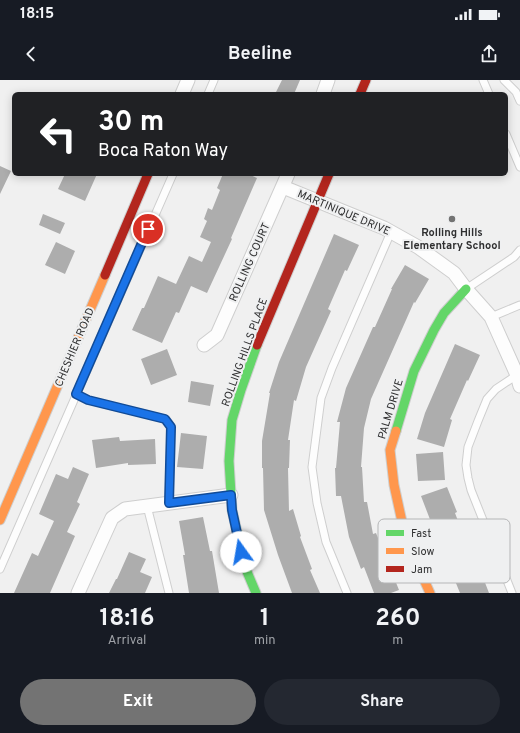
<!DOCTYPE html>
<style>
body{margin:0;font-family:Overpass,sans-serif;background:#242831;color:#f1f3f6;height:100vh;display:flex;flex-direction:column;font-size:15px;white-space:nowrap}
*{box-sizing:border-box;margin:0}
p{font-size:13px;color:#9ea1a6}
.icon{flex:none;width:22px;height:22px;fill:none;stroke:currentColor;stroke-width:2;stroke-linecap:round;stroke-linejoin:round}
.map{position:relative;height:513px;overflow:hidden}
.panel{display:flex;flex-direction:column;background:#171b24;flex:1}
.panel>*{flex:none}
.hud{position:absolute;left:12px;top:12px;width:496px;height:84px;border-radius:6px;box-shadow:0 2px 10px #0003;background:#202124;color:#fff;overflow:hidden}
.pin{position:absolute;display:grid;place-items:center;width:34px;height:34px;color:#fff;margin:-17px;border:2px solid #fff;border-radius:50%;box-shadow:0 1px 4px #0007}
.me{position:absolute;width:44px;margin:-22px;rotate:347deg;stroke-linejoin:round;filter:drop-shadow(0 0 3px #0008)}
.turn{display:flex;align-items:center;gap:14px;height:84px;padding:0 20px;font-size:18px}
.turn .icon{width:52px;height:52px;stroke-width:2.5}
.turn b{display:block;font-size:28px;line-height:34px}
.eta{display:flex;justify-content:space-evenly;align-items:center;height:68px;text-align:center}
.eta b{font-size:24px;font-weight:700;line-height:28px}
.button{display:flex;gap:8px;margin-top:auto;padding:8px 20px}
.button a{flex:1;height:46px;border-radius:24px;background:#737373;color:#fff;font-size:16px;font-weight:700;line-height:46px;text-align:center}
.button a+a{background:#242831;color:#f1f3f6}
.status{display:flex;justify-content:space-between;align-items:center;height:28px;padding:0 20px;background:#171b24;direction:ltr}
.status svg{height:11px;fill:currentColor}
header{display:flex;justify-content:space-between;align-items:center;height:52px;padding:0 20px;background:#171b24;font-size:18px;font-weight:700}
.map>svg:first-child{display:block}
</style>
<div class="status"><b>18:15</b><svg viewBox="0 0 49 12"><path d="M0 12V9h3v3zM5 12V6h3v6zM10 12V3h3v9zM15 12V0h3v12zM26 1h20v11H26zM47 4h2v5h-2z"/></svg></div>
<header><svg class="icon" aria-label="back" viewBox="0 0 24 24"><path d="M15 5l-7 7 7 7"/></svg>Beeline<svg class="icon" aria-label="share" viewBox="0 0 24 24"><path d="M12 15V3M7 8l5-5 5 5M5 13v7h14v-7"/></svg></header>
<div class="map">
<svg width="520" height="513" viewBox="0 0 520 513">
<rect width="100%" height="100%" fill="#f0f0f0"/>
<path fill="#adadad" d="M282,0H300L294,14H275Z
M0,86L11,91L0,114Z
M65,94H97L85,121L58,109Z
M223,94H248L257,98L231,158L232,159L207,213L191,206L179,233L176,232L162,263L132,250L142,228H144L158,196L176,204L189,176L202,182L211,162L200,157L207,141L204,139L208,128L212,130L220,110L217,108Z
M43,134L65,143L60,154L39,145Z
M334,154L359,165L347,191L345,190L328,229L331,231L306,287L296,321L294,320L288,360H290L289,388H288L289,431L293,429L301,456L300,457L312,489L310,490L320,513H292L278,475L264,430L263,388H262V361L270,313H269L279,282Z
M56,162L75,171L65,194L45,185Z
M405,185L429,199L415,223L414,222L371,319L364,348L361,387H362L364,422H367L373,454L376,453L399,510L391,513H374L364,487L361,489L349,457L341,416H336L335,388H336L340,342H337L346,308L373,247H375L392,209H391Z
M455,264L480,275L468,301L467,300L450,339L452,340L444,367L417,359L425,333Z
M167,269L177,295L151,305L141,279Z
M191,301L214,305L210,326L188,322Z
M181,353L207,356L203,389L177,387Z
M119,357L120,361L155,359L156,384L128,385V383L96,388L92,360Z
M443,372L445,400L418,401L416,374Z
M73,387L89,394L77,422L80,424L67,452L75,456L50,513H14L32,473L38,476L54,441L39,434L56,394L68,399Z
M447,407L457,432L455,433L471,475L474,474L489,513H460L431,442L421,416Z
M203,437L210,471H212L219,513H189L183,475H185L179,441Z
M129,472L146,479L140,492L152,497L145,513H109L116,499H117Z"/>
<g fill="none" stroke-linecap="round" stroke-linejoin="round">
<defs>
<path id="lane" d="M483,0L489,14
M504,0L516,12L520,21
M208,14L214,0
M506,54L520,87
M466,209L514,177L520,170
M491,237L520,225
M76,314L88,320L165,339L171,347L169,423
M147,426L169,513
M0,489L173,94
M347,513L326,462L317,423L312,387L321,318L332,288L391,152
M512,513L471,410L468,398L466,385L468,367L478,341L487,319L496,309L517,295"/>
<path id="street" d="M182,14L188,0
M323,14L328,0
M283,107L384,148L418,167L454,193L466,209L491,237L517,295L520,306
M204,265L217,255L288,94
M78,513L112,438L125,429L231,415"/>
<path id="fast" d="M396,351L414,291L434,250L444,233L466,209
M256,513L245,487L232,430L229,381L232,340L241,310L257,265"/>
<path id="slow" d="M396,351L390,370L394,405L406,460L430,513
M0,440L105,195"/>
<path id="jam" d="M360,14L366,0
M105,195L148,94
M257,265L329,94"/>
</defs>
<use href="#lane" stroke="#cecece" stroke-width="9"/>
<use href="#street" stroke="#cecece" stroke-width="15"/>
<use href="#fast" stroke="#cecece" stroke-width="11"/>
<use href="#slow" stroke="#cecece" stroke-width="11"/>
<use href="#jam" stroke="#cecece" stroke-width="11"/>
<use href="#lane" stroke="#fdfdfd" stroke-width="7"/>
<use href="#street" stroke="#fdfdfd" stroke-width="13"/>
<use href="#fast" stroke="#63d668" stroke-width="9"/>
<use href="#slow" stroke="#ff974d" stroke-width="9"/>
<use href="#jam" stroke="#b3261e" stroke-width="9"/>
</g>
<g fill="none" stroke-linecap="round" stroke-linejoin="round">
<defs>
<path id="route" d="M148,149L76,314L88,320L165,339L171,347L169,423L231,415L232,430L241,472"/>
</defs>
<use href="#route" stroke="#114b97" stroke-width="10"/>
<use href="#route" stroke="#1a73e8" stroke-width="7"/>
</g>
<circle fill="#737373" stroke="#eff0f1" stroke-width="1.5" cx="452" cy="139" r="4"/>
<g text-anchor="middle" stroke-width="4" stroke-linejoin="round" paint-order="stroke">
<g font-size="11" fill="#2f2f30" stroke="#eff0f1">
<text transform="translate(344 132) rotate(23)" y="4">MARTINIQUE DRIVE</text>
<text transform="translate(249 182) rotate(-66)" y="4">ROLLING COURT</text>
<text transform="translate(74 267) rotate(-67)" y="4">CHESHIER ROAD</text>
<text transform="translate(244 272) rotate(-70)" y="4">ROLLING HILLS PLACE</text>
<text transform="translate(390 329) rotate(-73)" y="4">PALM DRIVE</text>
</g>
<g font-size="11" font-weight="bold" fill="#2f2f30" stroke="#eff0f1">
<text x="452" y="156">Rolling Hills<tspan x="452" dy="13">Elementary School</tspan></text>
</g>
</g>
<rect x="378" y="439" width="132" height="64" rx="6" fill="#eff0f1" stroke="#b5b6b7" stroke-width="1"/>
<rect x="386" y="450" width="18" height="6" fill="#63d668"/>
<rect x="386" y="468" width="18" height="6" fill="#ff974d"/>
<rect x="386" y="486" width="18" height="6" fill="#b3261e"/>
<g font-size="11" fill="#2f2f30">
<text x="411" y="457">Fast</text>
<text x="411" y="475">Slow</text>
<text x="411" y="493">Jam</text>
</g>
</svg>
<div class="pin" style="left:148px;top:149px;background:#d93025"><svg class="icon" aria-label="arrive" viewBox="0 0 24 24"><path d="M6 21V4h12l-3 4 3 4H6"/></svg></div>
<svg class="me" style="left:241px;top:472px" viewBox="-20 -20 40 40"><circle r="19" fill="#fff"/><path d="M0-13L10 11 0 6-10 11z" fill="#1a73e8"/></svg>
<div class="hud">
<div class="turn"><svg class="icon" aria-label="left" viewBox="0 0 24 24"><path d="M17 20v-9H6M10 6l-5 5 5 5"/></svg><div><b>30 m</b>Boca Raton Way</div></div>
</div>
</div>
<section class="panel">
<div class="eta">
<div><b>18:16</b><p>Arrival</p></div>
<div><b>1</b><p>min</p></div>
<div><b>260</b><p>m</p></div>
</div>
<div class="button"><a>Exit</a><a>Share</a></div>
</section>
